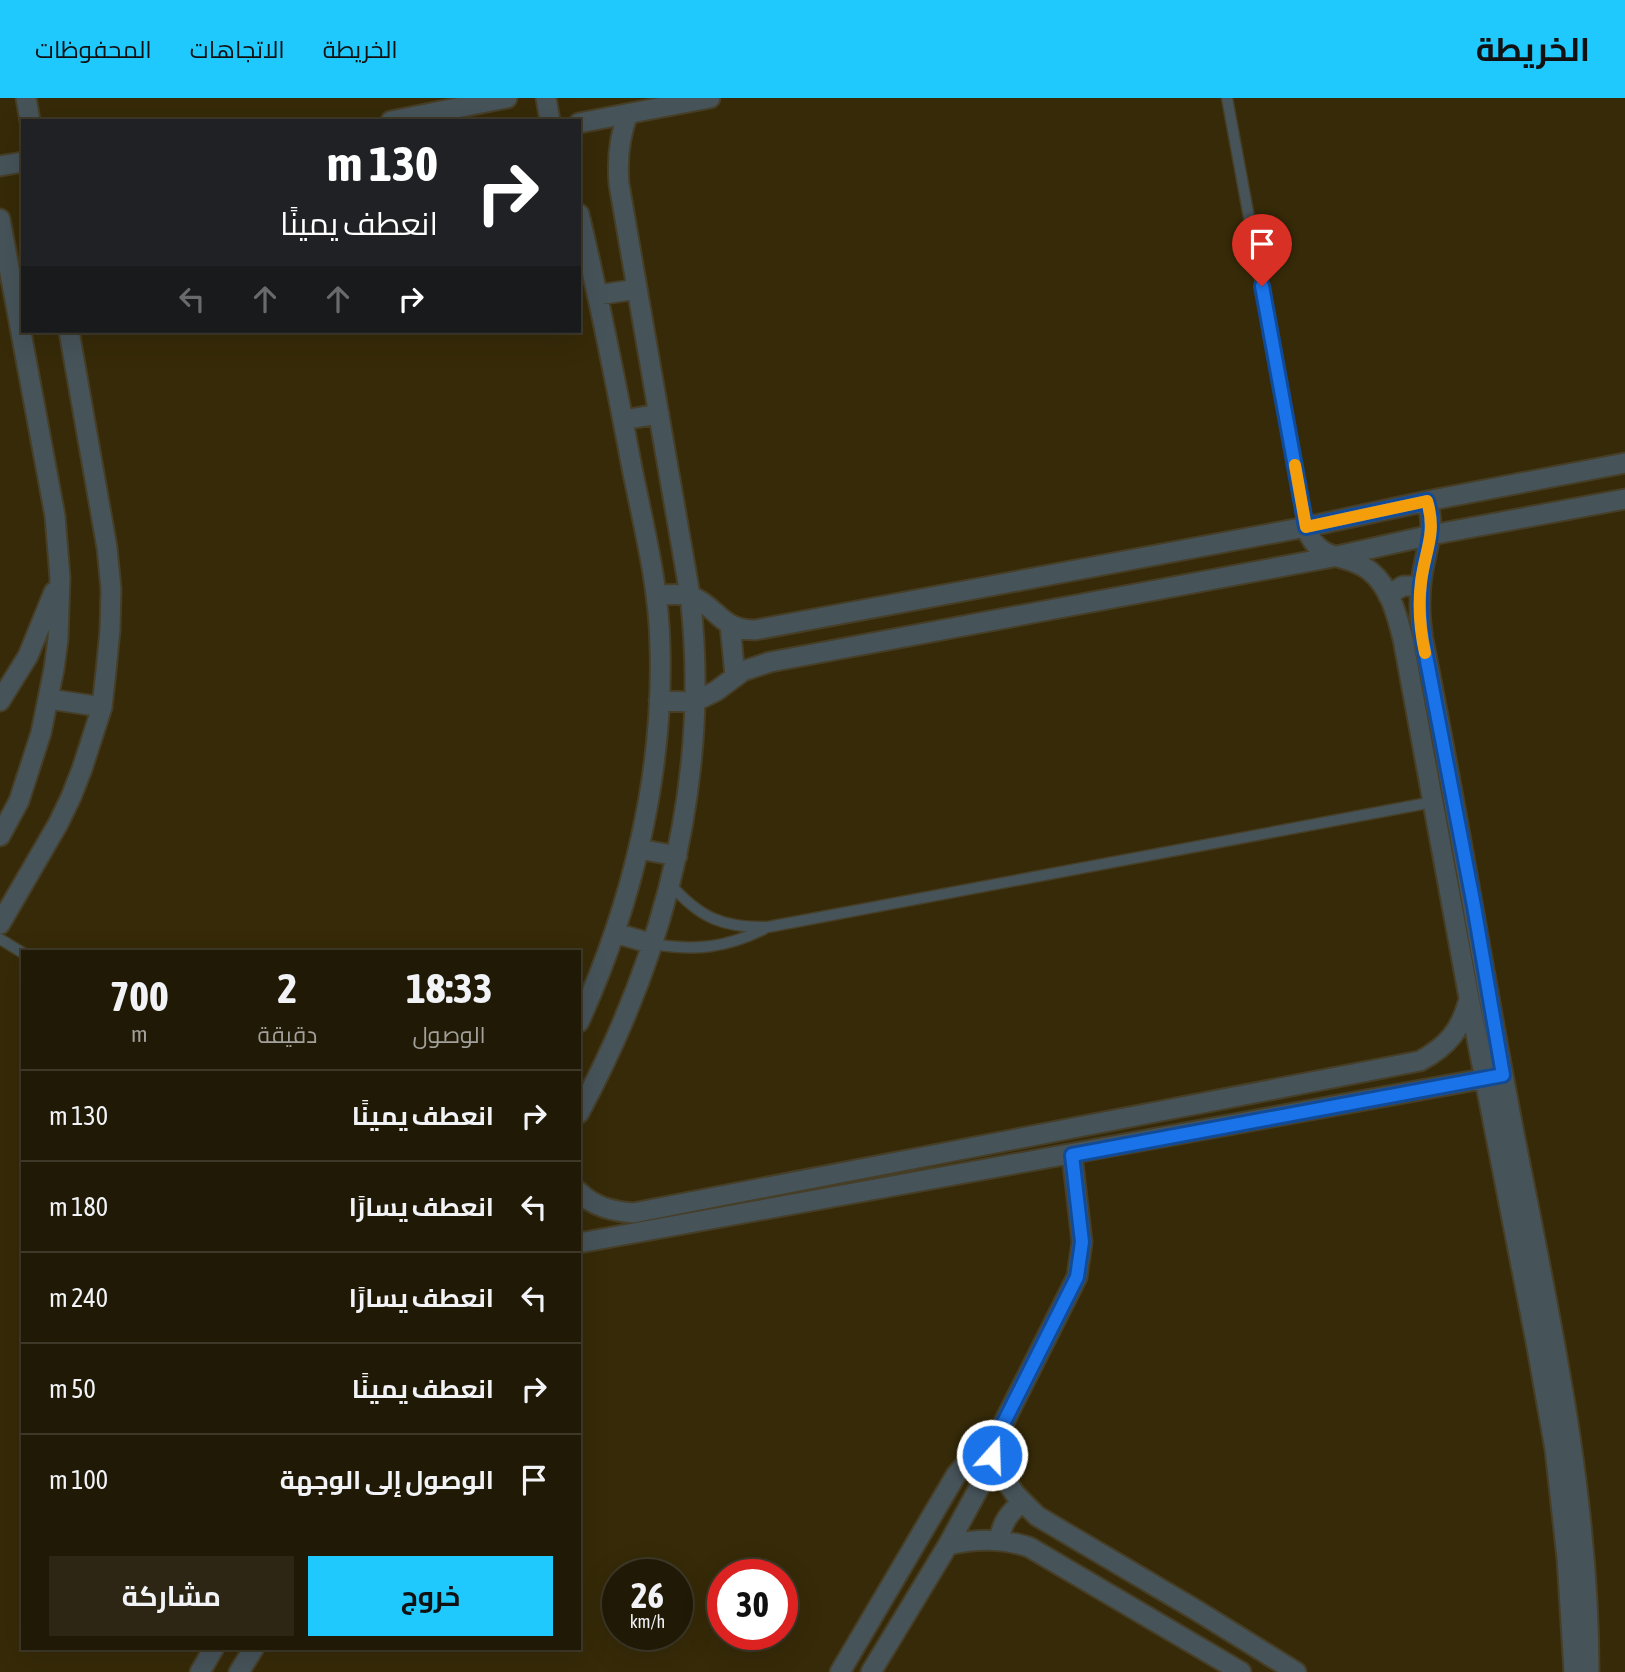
<!DOCTYPE html>
<html lang="ar">
<meta charset="utf-8">
<style>
body{margin:0;font-family:"Asap Condensed",Cairo,sans-serif;background:#2d2614;color:#f1f3f6;direction:rtl;height:100vh;display:flex;flex-direction:column;font-size:26px;white-space:nowrap}
*{box-sizing:border-box;margin:0}
p{font-size:23px;color:#a2a09b}
.icon{flex:none;width:38px;height:38px;fill:none;stroke:currentColor;stroke-width:2;stroke-linecap:round;stroke-linejoin:round}
.map{position:relative;flex:1;overflow:hidden;direction:ltr}
.sheet{position:absolute;left:21px;top:852px;width:560px;height:700px;display:flex;flex-direction:column;background:#201906;border-radius:0px;box-shadow:0 7px 28px #0002,0 0 0 2px #3d3828;direction:rtl}
.sheet>*{flex:none}
.top-card{position:absolute;left:21px;top:21px;width:560px;height:214px;border-radius:0px;box-shadow:0 7px 28px #0002,0 0 0 2px #3d3828;direction:rtl;background:#202124;color:#fff;overflow:hidden}
.speed{position:absolute;left:602px;top:1461px;display:flex;gap:14px;font-size:35px;font-weight:700;text-align:center}
.speed>*{display:grid;place-content:center;width:91px;height:91px;border-radius:50%;background:#201906;box-shadow:0 7px 28px #0002,0 0 0 2px #3d3828;line-height:1}
.speed small{font-size:18px;font-weight:400}
.speed .limit{border:10px solid #d22;background:#fff;color:#111}
.pin{position:absolute;display:grid;place-items:center;width:60px;height:60px;color:#fff;margin:-72px -30px;border-radius:50% 50% 50% 0;rotate:-45deg;box-shadow:0 0 7px #0007}
.pin .icon{rotate:45deg}
.me{position:absolute;width:77px;margin:-38px;rotate:20deg;stroke-linejoin:round;filter:drop-shadow(0 0 5px #0008)}
.turn{display:flex;align-items:center;gap:24px;height:147px;padding:0 28px;font-size:32px}
.turn .icon{width:91px;height:91px;stroke-width:2.5}
.turn b{display:block;font-size:49px;line-height:60px}
.lanes{display:flex;align-items:center;height:66px;padding:0 28px;background:#0003;justify-content:center;gap:35px;direction:ltr}
.lanes .off{opacity:.35}
.eta{display:flex;justify-content:space-evenly;align-items:center;height:119px;text-align:center}
.eta b{font-size:42px;font-weight:700;line-height:49px}
.button{display:flex;gap:14px;margin-top:auto;padding:14px 28px}
.button a{flex:1;height:80px;border-radius:0px;background:#1fc9fd;color:#111;font-size:28px;font-weight:700;line-height:80px;text-align:center}
.button a+a{background:#2d2614;color:#f1f3f6}
ul{padding:0;list-style:none}
li{display:flex;align-items:center;gap:21px;height:91px;padding:0 28px;border-top:2px solid #3d3828}
li div{flex:1}
li b{display:block;font-size:26px}
li em{font-style:normal}
header{display:flex;align-items:center;gap:42px;box-sizing:border-box;height:98px;padding:0 35px;background:#1fc9fd;color:#111}
header strong{font-size:33px}
nav{display:flex;gap:38px;margin-inline-start:auto;font-size:24px}
.map>svg:first-child{display:block}
</style>
<header>
<strong>الخريطة</strong>
<nav><a>الخريطة</a><a>الاتجاهات</a><a>المحفوظات</a></nav>
</header>
<div class="map">
<svg width="1625" height="1574" viewBox="0 0 1625 1574">
<rect width="100%" height="100%" fill="#2a2108"/>
<path fill="#362a08" fill-rule="evenodd" d="M0,0H1625V1574H0ZM23,23H579V233H23ZM23,854H579V1550H23ZM618,1477H677V1536H618ZM723,1477H782V1536H723Z"/>
<g fill="none" stroke-linecap="round" stroke-linejoin="round">
<defs>
<path id="service" d="M1227,0L1306,429
M670,786C700,820 723,830 768,829L1433,704
M0,841L23,855
M653,846C695,853 726,850 764,831"/>
<path id="minor" d="M579,116C599,200 616,285 632,370C644,430 659,488 660,548C664,677 632,807 579,924
M598,197L637,191
M623,322L659,316
M1427,403C1437,436 1424,453 1421,486C1419,504 1420,523 1423,542C1456,704 1482,868 1513,1030C1548,1211 1589,1389 1589,1574
M1306,429C1319,467 1345,453 1370,473C1390,489 1397,517 1403,541L1469,900L1536,1244L1555,1351L1567,1460L1574,1574
M657,497C667,497 682,495 691,498C718,509 720,532 755,532L1306,429L1427,403L1625,365
M1388,497L1403,488H1420
M730,527L735,578
M659,603L694,604L716,593L743,573L770,564L1333,459L1431,437L1625,401
M639,751L677,758
M615,835L653,846
M579,1015C665,855 711,680 690,497L619,86C617,61 619,39 628,16
M579,1094C594,1109 612,1113 633,1115L1420,963C1448,948 1461,932 1469,901
M579,1145L1498,978
M994,1350L1001,1375L1015,1396L1037,1418L1196,1512L1296,1574
M999,1442C1002,1425 1009,1414 1023,1404
M948,1447C976,1441 1001,1440 1029,1449L1241,1574
M200,1574L214,1550
M239,1574L254,1550
M840,1574L956,1377L972,1359L993,1346
M871,1574L948,1447L986,1377L990,1367L993,1346L1077,1179L1082,1144L1072,1057"/>
<path id="tertiary" d="M26,0L30,23
M546,0L550,23
M391,23L507,0
M579,25L710,0
M0,68L23,64
M0,121L55,418L60,480L58,541L54,571L41,635L19,703L0,738
M49,601L102,609
M0,603L28,558L54,494
M0,826L58,726L71,699L82,671L102,609L106,573L110,532L111,491L107,450L69,233"/>
</defs>
<use href="#service" stroke="#463e26" stroke-width="13"/>
<use href="#minor" stroke="#463e26" stroke-width="23"/>
<use href="#tertiary" stroke="#463e26" stroke-width="23"/>
<use href="#service" stroke="#465359" stroke-width="10"/>
<use href="#minor" stroke="#465359" stroke-width="19"/>
<use href="#tertiary" stroke="#465359" stroke-width="19"/>
</g>
<g fill="none" stroke-linecap="round" stroke-linejoin="round">
<defs>
<path id="route" d="M992,1357L993,1346L1077,1179L1082,1144L1072,1057L1503,977L1474,808L1423,542C1420,523 1419,504 1421,486C1424,453 1437,436 1427,403L1306,429L1262,188"/>
</defs>
<use href="#route" stroke="#114b97" stroke-width="18"/>
<use href="#route" stroke="#1a73e8" stroke-width="12"/>
<path stroke="#f59e0b" stroke-width="12" d="M1295,367L1306,429L1427,403C1437,436 1425,452 1421,484C1418,508 1420,532 1425,555"/>
</g>
</svg>
<div class="speed"><div>26<small>km/h</small></div><div class="limit">30</div></div>
<div class="pin" style="left:1262px;top:188px;background:#d93025"><svg class="icon" aria-label="arrive" viewBox="0 0 24 24"><path d="M6 21V4h12l-3 4 3 4H6"/></svg></div>
<svg class="me" style="left:992px;top:1357px" viewBox="-20 -20 40 40"><circle r="17" fill="#1a73e8" stroke="#fff" stroke-width="3"/><path d="M0-11L8 9 0 5-8 9z" fill="#fff"/></svg>
<div class="top-card">
<div class="turn"><svg class="icon" aria-label="right" viewBox="0 0 24 24"><path d="M7 20v-9h11M14 6l5 5-5 5"/></svg><div><b>130 m</b>انعطف يمينًا</div></div>
<div class="lanes"><svg class="icon off" aria-label="left" viewBox="0 0 24 24"><path d="M17 20v-9H6M10 6l-5 5 5 5"/></svg><svg class="icon off" aria-label="ahead" viewBox="0 0 24 24"><path d="M12 20V5M6 11l6-6 6 6"/></svg><svg class="icon off" aria-label="ahead" viewBox="0 0 24 24"><path d="M12 20V5M6 11l6-6 6 6"/></svg><svg class="icon" aria-label="right" viewBox="0 0 24 24"><path d="M7 20v-9h11M14 6l5 5-5 5"/></svg></div>
</div>
<section class="sheet">
<div class="eta">
<div><b>18:33</b><p>الوصول</p></div>
<div><b>2</b><p>دقيقة</p></div>
<div><b>700</b><p>m</p></div>
</div>
<ul>
<li><svg class="icon" aria-label="right" viewBox="0 0 24 24"><path d="M7 20v-9h11M14 6l5 5-5 5"/></svg><div><b>انعطف يمينًا</b></div><em>130 m</em></li>
<li><svg class="icon" aria-label="left" viewBox="0 0 24 24"><path d="M17 20v-9H6M10 6l-5 5 5 5"/></svg><div><b>انعطف يسارًا</b></div><em>180 m</em></li>
<li><svg class="icon" aria-label="left" viewBox="0 0 24 24"><path d="M17 20v-9H6M10 6l-5 5 5 5"/></svg><div><b>انعطف يسارًا</b></div><em>240 m</em></li>
<li><svg class="icon" aria-label="right" viewBox="0 0 24 24"><path d="M7 20v-9h11M14 6l5 5-5 5"/></svg><div><b>انعطف يمينًا</b></div><em>50 m</em></li>
<li><svg class="icon" aria-label="arrive" viewBox="0 0 24 24"><path d="M6 21V4h12l-3 4 3 4H6"/></svg><div><b>الوصول إلى الوجهة</b></div><em>100 m</em></li>
</ul>
<div class="button"><a>خروج</a><a>مشاركة</a></div>
</section>
</div>
